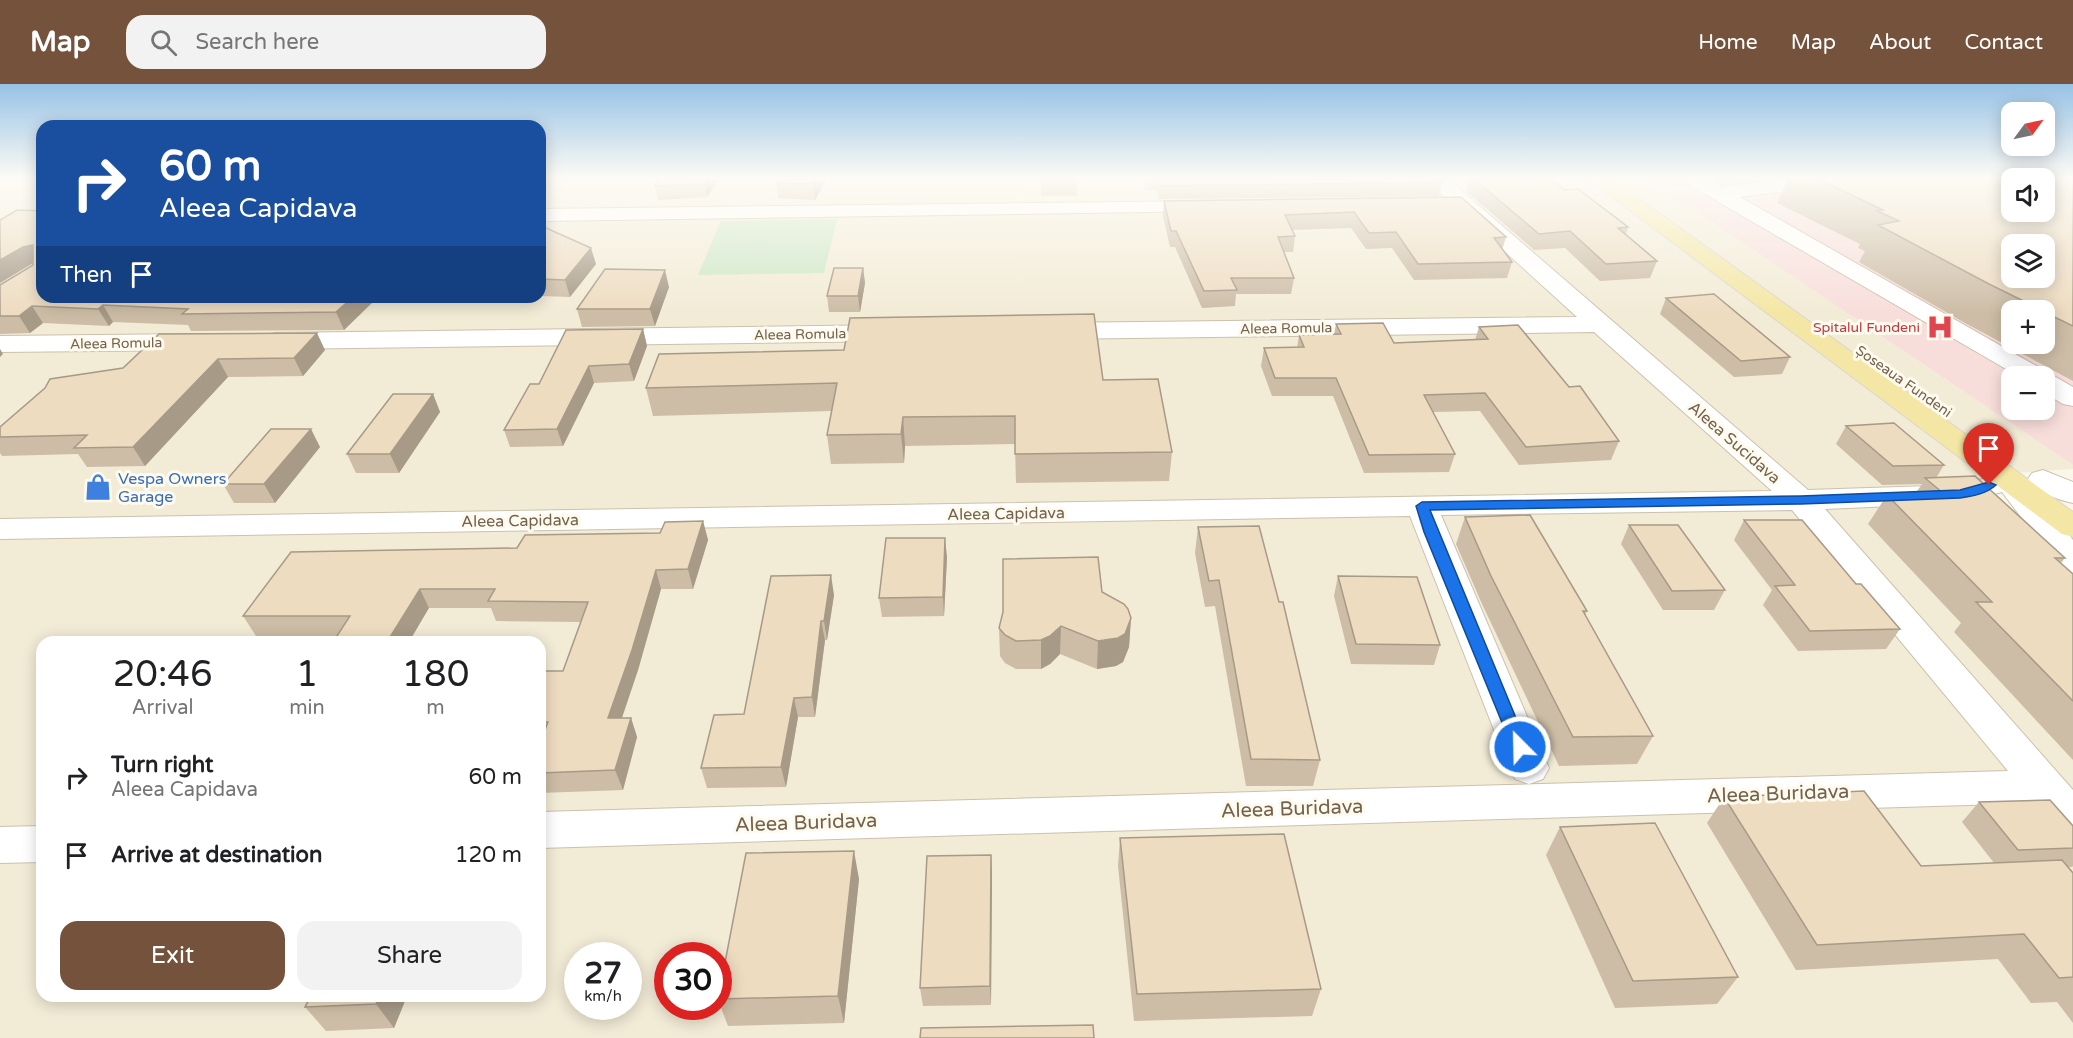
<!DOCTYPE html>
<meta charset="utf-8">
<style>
body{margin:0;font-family:"Varela Round",sans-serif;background:#f2f2f2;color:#202124;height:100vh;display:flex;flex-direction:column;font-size:22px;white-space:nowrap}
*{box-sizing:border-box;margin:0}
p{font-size:20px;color:#757577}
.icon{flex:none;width:33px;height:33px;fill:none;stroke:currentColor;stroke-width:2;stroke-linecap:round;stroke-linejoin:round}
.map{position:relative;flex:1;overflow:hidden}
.drawer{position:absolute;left:36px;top:552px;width:510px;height:366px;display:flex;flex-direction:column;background:#fff;border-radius:18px;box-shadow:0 3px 15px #0003}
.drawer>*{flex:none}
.hud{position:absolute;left:36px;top:36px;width:510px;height:183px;border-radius:18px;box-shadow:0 3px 15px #0003;background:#1a4fa0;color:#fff;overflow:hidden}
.needle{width:39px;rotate:57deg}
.fabs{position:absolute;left:2001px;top:18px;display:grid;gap:12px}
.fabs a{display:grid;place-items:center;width:54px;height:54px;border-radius:12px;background:#fff;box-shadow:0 3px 15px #0003;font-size:30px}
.speed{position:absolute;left:564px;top:858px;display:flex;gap:12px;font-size:30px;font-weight:700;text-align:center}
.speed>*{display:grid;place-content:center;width:78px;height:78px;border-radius:50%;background:#fff;box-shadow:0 3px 15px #0003;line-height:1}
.speed small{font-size:15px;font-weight:400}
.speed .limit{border:9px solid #d22;background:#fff;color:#111}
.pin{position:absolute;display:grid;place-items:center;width:51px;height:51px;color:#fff;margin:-62px -26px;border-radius:50% 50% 50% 0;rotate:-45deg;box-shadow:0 0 6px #0007}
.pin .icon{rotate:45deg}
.me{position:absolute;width:66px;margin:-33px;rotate:337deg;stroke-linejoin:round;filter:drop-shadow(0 0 4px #0008)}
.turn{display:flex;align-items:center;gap:21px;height:126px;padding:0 24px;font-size:27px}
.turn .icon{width:78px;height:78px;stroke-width:2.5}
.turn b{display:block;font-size:42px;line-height:51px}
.then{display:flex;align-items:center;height:57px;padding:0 24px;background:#0003;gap:12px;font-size:22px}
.eta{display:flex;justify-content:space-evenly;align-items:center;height:102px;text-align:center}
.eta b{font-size:36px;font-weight:600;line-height:42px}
.primary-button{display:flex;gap:12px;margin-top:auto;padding:12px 24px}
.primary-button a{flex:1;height:69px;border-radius:18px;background:#74523b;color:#fff;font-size:24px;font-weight:600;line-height:69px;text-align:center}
.primary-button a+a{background:#f2f2f2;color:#202124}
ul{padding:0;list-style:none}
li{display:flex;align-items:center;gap:18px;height:78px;padding:0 24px}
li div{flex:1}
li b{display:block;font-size:22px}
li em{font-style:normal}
header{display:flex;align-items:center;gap:36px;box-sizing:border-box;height:84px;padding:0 30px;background:#74523b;color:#fff}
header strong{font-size:28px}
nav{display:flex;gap:33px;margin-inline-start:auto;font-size:21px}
.search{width:420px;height:54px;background:#f2f2f2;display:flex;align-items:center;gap:15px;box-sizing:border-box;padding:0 21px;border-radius:18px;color:#757577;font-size:22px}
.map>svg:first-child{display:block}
</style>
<header>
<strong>Map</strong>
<div class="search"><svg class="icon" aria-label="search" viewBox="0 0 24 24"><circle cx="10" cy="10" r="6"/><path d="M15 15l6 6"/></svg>Search here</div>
<nav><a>Home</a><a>Map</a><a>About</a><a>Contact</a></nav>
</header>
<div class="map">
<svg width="2073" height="954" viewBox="0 0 2073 954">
<rect width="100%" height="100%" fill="#fbf7e8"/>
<path fill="#f2ebd6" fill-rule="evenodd" d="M0,95H42V213H540V95H1648L2073,381V385L1925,395L2073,523V954H0ZM42,558H540V912H42ZM578,872H628V922H578ZM668,872H718V922H668Z"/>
<path fill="#f8dedb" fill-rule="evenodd" d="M1648,95H2011L2012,128H2044L2073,95V381ZM2012,160H2044V194H2012ZM2012,226H2044V260H2012ZM2012,292H2044V326H2012Z"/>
<path fill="#cde7c7" d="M837,135L824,189L698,191L721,137Z"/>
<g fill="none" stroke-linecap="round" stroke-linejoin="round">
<defs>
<path id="minor" d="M1425,95H1448L1808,406L1960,401L2009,388L2020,391L2073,456V489L2061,486L2002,408L1960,419L1825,425L2073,706V752L2058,747L2035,719L540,764V728L2008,687L1792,426L1441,431L1549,684L1543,695L1529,700L1515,695L1509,684L1410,432L0,455V435L1772,407L1594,248L1052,255L1043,252L1039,247L1043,242L1052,239L1577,233Z
M1683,95H1708L1722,103L1782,95H1834L1831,100L1824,102L1740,113L2073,303V322L2063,320L2044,309V292H2018L1686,99Z
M1209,117L1216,119L1220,123L1216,127L540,137V125Z
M893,241L902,244L906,249L902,254L893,257L275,265L266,262L262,257L266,252L275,249Z
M197,250L206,253L210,258L206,263L197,266L0,268V252Z
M2043,386L2073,398V419C2058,416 2037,408 2028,395L2032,389Z
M42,742V778L0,779V743Z"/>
<path id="major" d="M1588,95H1612L2073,428V453L2062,450Z"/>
</defs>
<use href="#minor" stroke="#ccc1ae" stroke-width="2"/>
<use href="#major" stroke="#dbd6d1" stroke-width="2"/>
<use href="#minor" fill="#fff" fill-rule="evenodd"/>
<use href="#major" fill="#f4e7a5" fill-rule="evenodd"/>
</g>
<path fill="#cdbda6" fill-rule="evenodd" d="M659,95H719L707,113L658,116L655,102Z
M827,95L815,116L778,114L776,99Z
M1041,95H1077V112H1041Z
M1145,95H1433L1442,98L1439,112L1159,115L1157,106H1144Z
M1469,95H1550L1564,106L1628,143L1626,150L1657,177L1650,194L1600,197L1565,164L1534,166L1466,107Z
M1788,95H2073V297L1965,239L1859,178L1865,167L1858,164L1860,160L1777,119ZM2012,226H2044V260H2012Z
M1461,113L1506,153L1502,166L1512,178L1507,194L1414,196L1392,164L1366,165L1351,144L1292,146L1295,152L1293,168H1284L1294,194L1291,210H1236L1235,222L1202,224L1175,163H1170L1163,132L1164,117Z
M42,127V213H378L344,246L191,247L188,241L113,238L109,242L43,239L30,249L0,250V201L33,181V179L0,199Z
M540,143L596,180L570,213L540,212Z
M863,184L865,199L860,228H829L827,212Z
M669,203L655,242L582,243L577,225Z
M1666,214L1790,273L1782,290L1734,293L1660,230Z
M1336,240L1394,259L1475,256L1479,243L1569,303L1619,357L1611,376L1519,381L1480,327L1433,328L1455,370L1449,388L1364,389L1333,312H1272L1261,282L1264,264H1297L1299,251L1334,250Z
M643,245L647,262L634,297L594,299L563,362L510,363L504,346L539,300Z
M159,250L325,266L303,292L228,293L145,382L87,383L78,370L2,372L0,369V343L123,284Z
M659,270L1103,296L1172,368L1169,397L1016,399L1015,360L905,362L904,379L831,380L827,351L832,327L653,332L646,304Z
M433,310L440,328L399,389H356L347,370Z
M1846,342L1944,381L1936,394L2065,474L2061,479L2073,490V676L1954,548L1961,539L1868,440L1887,411L1915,410L1922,400L1882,401L1836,360Z
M320,363L275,419H234L223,400Z
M1465,433L1587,527L1585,531L1653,652L1637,680L1559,682L1482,520L1456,460Z
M1744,436L1856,500L1900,545L1886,565L1798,567L1763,521L1772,506L1734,456Z
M703,437L708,456L693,505H661L638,586L622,634H631L637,653L623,706L540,709V587H563L581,538L496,537L491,524H429L337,552H256L243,532L517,464L660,449Z
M1629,441L1725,506L1714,526H1663L1621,460Z
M1198,443L1320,676L1313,702H1246L1215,522L1205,523L1195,469Z
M947,473L944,532L882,533L879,514Z
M1338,492L1440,561L1434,581L1351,580L1334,512Z
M1102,508L1131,534L1129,563L1123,578L1116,582L1097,585L1060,570L1050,580L1041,585H1016L1005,579L1000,572L999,544Z
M834,511L827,556H825L815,633H798L786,703L707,704L701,684L744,630Z
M1724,713L1921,782L1994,779L1962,738L1979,718L2073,742V782L2072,783H2068L2073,789V939L2057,918L2031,919L1998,875L1796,886L1707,739Z
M1560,743L1738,893L1717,920L1615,924L1546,771Z
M1120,754L1321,905L1312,932L1134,937L1118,782Z
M991,771L992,790L991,921L923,922L920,904Z
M859,795L844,939L728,942L718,916V913Z
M407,912L394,944L326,947L305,923Z"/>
<path fill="#a79a87" d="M708,95H719L707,113L705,100Z
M816,95H827L815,116L813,100Z
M33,161V179L0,199V176L23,163Z
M591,164L596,180L570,213L565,196Z
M863,184L865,199L860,228L858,212Z
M665,186L669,203L655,242L650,225Z
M353,213H378L344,246L336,228Z
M103,221L113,238L109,242L98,225Z
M32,222L43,239L30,249L19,232Z
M643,245L647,262L634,297L629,280Z
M317,249L325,266L303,292L294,274Z
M0,265L3,270L0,273Z
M218,275L228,293L145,382L133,363Z
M589,282L594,299L563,362L557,345Z
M433,310L440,328L399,389L390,370Z
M903,333L905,362L904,379L901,350Z
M311,345L320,363L275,419L264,400Z
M703,437L708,456L693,505L688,485Z
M945,454L947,473L944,532L943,513Z
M656,486L661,505L638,586L615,654L608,634Z
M831,491L834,511L827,556L824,537Z
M420,505L429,524L409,558H387Z
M1131,534L1129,563L1123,578L1116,582L1097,585L1098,557Z
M821,537L825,556L815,633L812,613Z
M1061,542L1060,570L1050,580L1041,585V556Z
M794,614L798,633L786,703L781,683Z
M631,634L637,653L623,706L615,686Z
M854,767L859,795L844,939L838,912Z
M991,771L992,790L991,921L990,902Z
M379,912H407L394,944L376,920Z"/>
<path fill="#eedcc1" stroke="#a79a87" stroke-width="1.5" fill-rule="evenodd" d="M659,95H708L705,100L655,102Z
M778,95H816L813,100L776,99Z
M1041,95H1077V98H1041Z
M1159,95H1433V96H1439L1442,98L1160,102Z
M1474,95H1550L1564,106L1578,105L1628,143L1618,144L1657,177L1606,180L1570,147L1539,150Z
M1818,95H2012V128H2044V95H2073V242L2044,228V226H2042L1989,200L1878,141L1899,137L1877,127L1883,126ZM2012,160H2044V194H2012Z
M1461,113L1506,153L1494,154L1512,178L1418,180L1396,148L1369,149L1354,128L1285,131L1295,152L1278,153L1294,194H1231L1237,206L1204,207L1176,147H1171L1164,117Z
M17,126L42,127V213H353L336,228L182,230L188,225L103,221L98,225L32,222L19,232H0V201L33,181V161L23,163L0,176V136Z
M540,143H544L591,164L565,196L540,195Z
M834,184H863L858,212H827Z
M605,185L665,186L650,225H577Z
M1714,210L1790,273L1741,277L1666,214Z
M1094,230L1103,296L1158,295L1172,368L1015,370V332L903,333L901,350L827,351L837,299L646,304L659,270L844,266L850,234Z
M1383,239L1394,259L1488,255L1479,243L1518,241L1569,303L1580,302L1619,357L1526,363L1485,309L1424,311L1455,370L1369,371L1336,294H1275L1264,264L1304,263L1299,251L1341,250L1336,240Z
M643,245L629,280L589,282L557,345L504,346L530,300H539L566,246Z
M317,249L294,274L218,275L133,363L74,364L87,351L0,353V343L45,304L50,295L123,284L159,250Z
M393,310H433L390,370H347Z
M1894,339L1944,381L1893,382L1846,342Z
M271,345H311L264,400H223Z
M1975,392L2065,474H2055L2073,490V617L1976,518H1992L1887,411L1943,409L1925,394Z
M1530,431L1587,527H1583L1653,652L1573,653L1491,492L1465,433Z
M1744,436H1802L1856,500H1861L1900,545L1810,547L1775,502L1795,501Z
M703,437L688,485L656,486L632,566L608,634H631L615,686L540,689V659L548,638H540V587H563L588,518L488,517L495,505H420L387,558H333L350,532H243L291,468L517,464L525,451L660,449L665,438Z
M1629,441H1678L1725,506L1672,507Z
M1259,442L1279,518H1283L1320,676L1251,675L1219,496L1209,497L1198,443Z
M886,454H945L943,513L879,514Z
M1098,473L1102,508L1124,520L1128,525L1131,534L1125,550L1118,554L1098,557L1061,542L1050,552L1041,556L1016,557L1005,551L999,544L1003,528V475Z
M831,491L824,537H821L812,613L794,614L781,683L701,684L714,631L744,630L771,492Z
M1338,492L1417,493L1440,561L1356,560Z
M1864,707L1921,782L2062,776L2073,789V893L2059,894L2024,850L1817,861L1724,713Z
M2050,716L2073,742V764L2018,766L1979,718Z
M1655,739L1738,893L1633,897L1560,743Z
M1284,750L1321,905L1137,910L1120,754Z
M854,767L838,912L718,915L746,769Z
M991,771L990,902L920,904L927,772Z
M311,912H379L376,920L305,923Z
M1093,941L1094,954H920L921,944Z"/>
<linearGradient id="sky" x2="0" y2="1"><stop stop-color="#97c2e6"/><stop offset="0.41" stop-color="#fdfbf5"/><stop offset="1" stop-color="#fdfbf5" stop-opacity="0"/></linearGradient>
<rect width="2073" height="229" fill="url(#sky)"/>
<path fill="#1a73e8" stroke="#114b97" stroke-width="1.5" d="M1989,398L1996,401C1986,410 1973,412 1960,414L1801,420L1430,426L1528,663L1526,667L1520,669L1515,667L1512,663L1424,448L1416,422L1422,418L1801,412L1960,406Z"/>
<defs>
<symbol id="hospital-bare" viewBox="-9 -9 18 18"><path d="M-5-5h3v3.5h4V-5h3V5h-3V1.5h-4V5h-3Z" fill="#e0444e" stroke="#fefbee" stroke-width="2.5" paint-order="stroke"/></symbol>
<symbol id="shop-bare" viewBox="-9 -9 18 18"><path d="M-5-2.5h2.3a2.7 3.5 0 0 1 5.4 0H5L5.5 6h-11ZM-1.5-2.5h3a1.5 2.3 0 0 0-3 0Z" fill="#3f7fe0" stroke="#fefbee" stroke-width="2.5" paint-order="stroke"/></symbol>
</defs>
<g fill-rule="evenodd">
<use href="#hospital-bare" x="1921" y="224" width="38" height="38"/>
<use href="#shop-bare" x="79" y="384" width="38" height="38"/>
</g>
<g text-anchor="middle" stroke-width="6" stroke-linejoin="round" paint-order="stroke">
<g font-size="14" fill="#be3a42" stroke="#fefbee" text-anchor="end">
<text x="1920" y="248">Spitalul Fundeni</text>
</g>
<g font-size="14" fill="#73624e" stroke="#fefbee">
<text transform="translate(1286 244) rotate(-1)" y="5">Aleea Romula</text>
<text transform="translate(800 250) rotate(-1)" y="5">Aleea Romula</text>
<text transform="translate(116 259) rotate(-1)" y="5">Aleea Romula</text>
<text transform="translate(1904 297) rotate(35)" y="5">Șoseaua Fundeni</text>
</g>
<g font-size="16" fill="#73624e" stroke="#fefbee">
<text transform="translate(1735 358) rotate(41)" y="6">Aleea Sucidava</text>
<text transform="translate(1006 429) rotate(-1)" y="6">Aleea Capidava</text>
<text transform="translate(520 436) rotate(-1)" y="6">Aleea Capidava</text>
</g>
<g font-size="16" fill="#366cbe" stroke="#fefbee" text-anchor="start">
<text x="118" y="400">Vespa Owners<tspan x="118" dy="18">Garage</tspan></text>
</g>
<g font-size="20" fill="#73624e" stroke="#fefbee">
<text transform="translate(1778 709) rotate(-2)" y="7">Aleea Buridava</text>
<text transform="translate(1292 724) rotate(-2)" y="7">Aleea Buridava</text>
<text transform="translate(806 738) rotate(-2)" y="7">Aleea Buridava</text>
</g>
</g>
</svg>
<div class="fabs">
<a><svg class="needle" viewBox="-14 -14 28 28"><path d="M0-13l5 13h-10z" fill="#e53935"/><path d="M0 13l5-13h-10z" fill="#757577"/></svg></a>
<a><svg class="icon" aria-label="sound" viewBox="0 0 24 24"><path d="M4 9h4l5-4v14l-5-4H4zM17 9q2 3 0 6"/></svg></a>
<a><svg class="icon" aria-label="layers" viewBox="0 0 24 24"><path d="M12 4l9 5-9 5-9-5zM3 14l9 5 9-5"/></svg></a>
<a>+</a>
<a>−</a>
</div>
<div class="speed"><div>27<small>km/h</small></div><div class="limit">30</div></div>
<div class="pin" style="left:1989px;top:401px;background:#d93025"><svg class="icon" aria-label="arrive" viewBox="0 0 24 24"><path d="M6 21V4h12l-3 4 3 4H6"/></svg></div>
<svg class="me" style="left:1520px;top:663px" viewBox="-20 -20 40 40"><circle r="17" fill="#1a73e8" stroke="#fff" stroke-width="3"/><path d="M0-11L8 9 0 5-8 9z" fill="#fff"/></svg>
<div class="hud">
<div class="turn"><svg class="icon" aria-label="right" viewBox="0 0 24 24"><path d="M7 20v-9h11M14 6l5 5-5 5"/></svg><div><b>60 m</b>Aleea Capidava</div></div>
<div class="then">Then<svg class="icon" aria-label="arrive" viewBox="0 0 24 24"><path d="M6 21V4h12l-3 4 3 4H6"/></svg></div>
</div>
<section class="drawer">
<div class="eta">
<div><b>20:46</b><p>Arrival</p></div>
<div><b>1</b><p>min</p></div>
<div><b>180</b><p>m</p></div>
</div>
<ul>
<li><svg class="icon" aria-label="right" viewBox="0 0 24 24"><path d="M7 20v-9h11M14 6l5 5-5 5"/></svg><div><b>Turn right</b><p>Aleea Capidava</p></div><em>60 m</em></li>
<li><svg class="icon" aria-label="arrive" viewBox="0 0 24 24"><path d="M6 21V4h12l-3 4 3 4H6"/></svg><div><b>Arrive at destination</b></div><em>120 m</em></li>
</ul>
<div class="primary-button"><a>Exit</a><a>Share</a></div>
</section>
</div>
